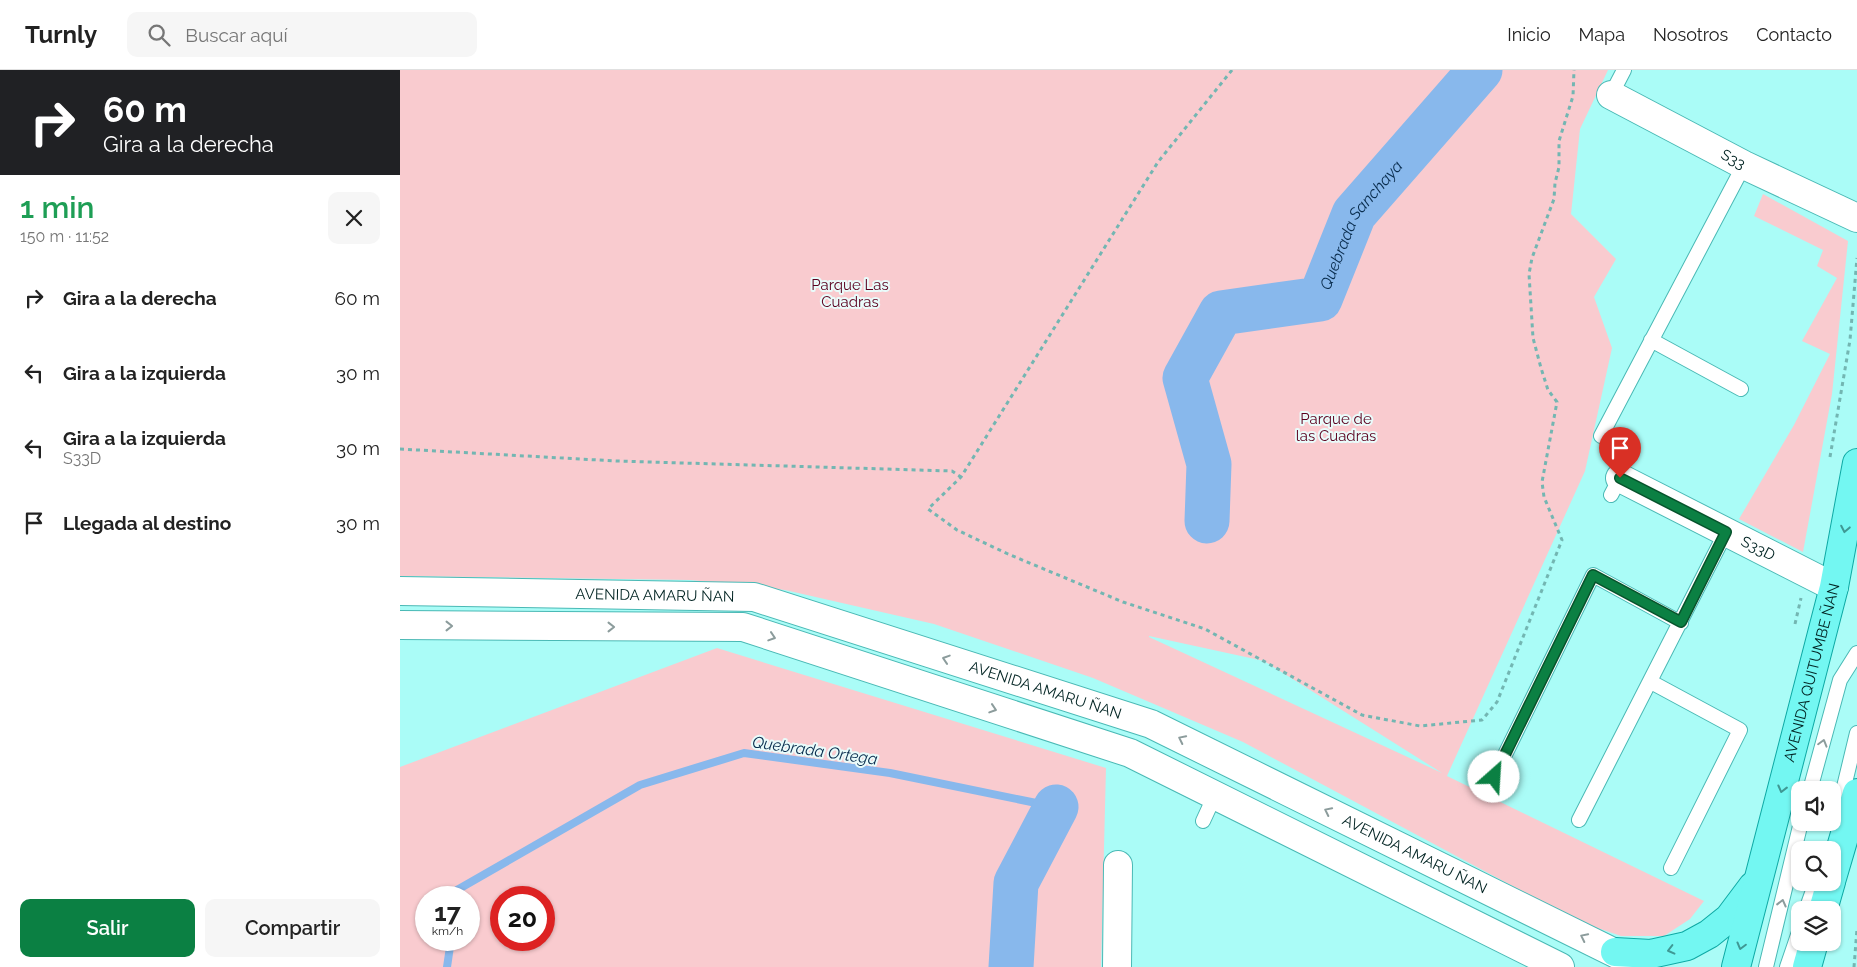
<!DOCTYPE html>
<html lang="es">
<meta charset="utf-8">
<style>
body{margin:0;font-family:Raleway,sans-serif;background:#f6f6f6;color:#222;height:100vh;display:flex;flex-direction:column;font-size:19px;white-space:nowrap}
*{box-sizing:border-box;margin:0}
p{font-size:16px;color:#767676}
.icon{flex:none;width:28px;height:28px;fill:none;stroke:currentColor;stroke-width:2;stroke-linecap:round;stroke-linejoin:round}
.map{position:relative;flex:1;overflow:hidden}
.panel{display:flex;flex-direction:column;background:#fff;width:400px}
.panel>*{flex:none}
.hud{background:#202124;color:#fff;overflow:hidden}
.fabs{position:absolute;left:1391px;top:711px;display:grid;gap:10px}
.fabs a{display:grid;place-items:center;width:50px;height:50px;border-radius:10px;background:#fff;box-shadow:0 1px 4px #0004;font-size:25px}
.speed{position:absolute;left:15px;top:816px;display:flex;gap:10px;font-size:25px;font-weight:700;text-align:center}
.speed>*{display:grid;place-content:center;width:65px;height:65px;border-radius:50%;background:#fff;box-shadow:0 1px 4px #0004;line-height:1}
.speed small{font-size:12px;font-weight:400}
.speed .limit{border:8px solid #d22;background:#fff;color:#111}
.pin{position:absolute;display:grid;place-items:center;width:42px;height:42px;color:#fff;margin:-51px -21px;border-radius:50% 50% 50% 0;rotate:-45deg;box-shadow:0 0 5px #0007}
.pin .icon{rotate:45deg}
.me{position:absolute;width:55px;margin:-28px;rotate:26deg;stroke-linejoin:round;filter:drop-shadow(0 0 4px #0008)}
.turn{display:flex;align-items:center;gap:18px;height:105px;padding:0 20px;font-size:22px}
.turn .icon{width:65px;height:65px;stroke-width:2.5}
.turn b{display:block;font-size:35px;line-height:42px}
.round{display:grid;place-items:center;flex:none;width:52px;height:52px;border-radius:10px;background:#f6f6f6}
.headline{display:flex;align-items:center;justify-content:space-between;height:85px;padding:0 20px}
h1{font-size:30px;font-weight:600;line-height:38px;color:#1e9e55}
.action{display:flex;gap:10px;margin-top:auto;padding:10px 20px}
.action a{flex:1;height:58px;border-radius:10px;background:#0b8043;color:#fff;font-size:20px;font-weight:600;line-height:58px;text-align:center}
.action a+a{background:#f6f6f6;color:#222}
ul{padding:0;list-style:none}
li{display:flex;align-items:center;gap:15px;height:75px;padding:0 20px}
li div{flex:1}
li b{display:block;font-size:19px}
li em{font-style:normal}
header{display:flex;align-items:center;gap:30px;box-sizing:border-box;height:70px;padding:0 25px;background:#fff;border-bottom:1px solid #e0e0e0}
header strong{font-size:24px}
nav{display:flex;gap:28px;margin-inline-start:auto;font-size:18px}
.search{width:350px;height:45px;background:#f6f6f6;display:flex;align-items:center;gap:12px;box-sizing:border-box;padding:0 18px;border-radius:10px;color:#767676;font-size:19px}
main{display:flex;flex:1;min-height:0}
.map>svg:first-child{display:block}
</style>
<header>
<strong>Turnly</strong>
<div class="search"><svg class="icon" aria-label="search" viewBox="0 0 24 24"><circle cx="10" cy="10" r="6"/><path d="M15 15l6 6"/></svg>Buscar aquí</div>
<nav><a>Inicio</a><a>Mapa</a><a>Nosotros</a><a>Contacto</a></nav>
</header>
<main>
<section class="panel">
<div class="hud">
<div class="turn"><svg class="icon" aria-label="right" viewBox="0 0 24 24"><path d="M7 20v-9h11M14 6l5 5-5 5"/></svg><div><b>60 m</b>Gira a la derecha</div></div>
</div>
<div class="headline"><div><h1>1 min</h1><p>150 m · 11:52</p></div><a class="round"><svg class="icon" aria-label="close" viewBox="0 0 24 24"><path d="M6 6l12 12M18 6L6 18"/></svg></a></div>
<ul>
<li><svg class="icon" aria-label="right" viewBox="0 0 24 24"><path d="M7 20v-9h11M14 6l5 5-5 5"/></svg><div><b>Gira a la derecha</b></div><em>60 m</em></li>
<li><svg class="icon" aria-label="left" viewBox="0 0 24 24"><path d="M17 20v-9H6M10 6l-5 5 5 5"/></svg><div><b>Gira a la izquierda</b></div><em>30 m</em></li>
<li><svg class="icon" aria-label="left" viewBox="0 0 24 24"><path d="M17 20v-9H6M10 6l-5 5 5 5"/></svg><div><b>Gira a la izquierda</b><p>S33D</p></div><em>30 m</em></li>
<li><svg class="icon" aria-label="arrive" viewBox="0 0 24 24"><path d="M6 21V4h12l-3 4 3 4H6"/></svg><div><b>Llegada al destino</b></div><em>30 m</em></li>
</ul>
<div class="action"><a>Salir</a><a>Compartir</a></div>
</section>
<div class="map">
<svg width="1457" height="897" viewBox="0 0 1457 897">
<rect width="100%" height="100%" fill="#aafcf7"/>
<path fill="#f9cbcf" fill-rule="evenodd" d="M0,0H1208L1180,59L1171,144L1216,189L1194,227L1212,278L1185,401L1047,706L1304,831L1290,849L1264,866H1221L1180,852L843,672L693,608L534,554L385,520L290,510L0,506ZM749,566L864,591L1042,703L749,567Z
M1363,124L1448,171L1432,324L1403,482L1339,449L1394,355L1430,284L1402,271L1437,208L1417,196L1423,180L1354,146Z
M317,578L706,698L701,897H0V697ZM26,828H69V870H26ZM101,828H144V870H101Z"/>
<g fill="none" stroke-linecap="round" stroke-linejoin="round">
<path stroke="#88b8ec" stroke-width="8" d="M56,828L57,820L240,715L344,683L490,703L656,737
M47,897L51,870"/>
<g stroke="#88b8ec" stroke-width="45">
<path id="s1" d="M807,451L809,394L785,308L821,243L920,229L954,144L1080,0"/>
<path d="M611,897L616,813L656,737"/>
</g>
<defs>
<path id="service" d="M1211,25L1224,0
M1251,270L1341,319
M1201,366L1344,95
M1211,425L1220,408
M1251,612L1340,660L1271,798
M1094,707L1193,505L1281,553
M1410,720L1440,610L1457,583
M1179,750L1326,462
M1436,750L1457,663
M803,751L815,725
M1406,840L1416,812
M1366,897L1401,752
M1387,897L1400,859"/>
<g id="minor">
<path id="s2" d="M1211,25L1344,95L1457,148"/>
<path id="s3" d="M1220,408L1434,517"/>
<path d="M717,897L718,795"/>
</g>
<g id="secondary">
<path id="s4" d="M0,521L354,527L751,654L1237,894"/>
<path d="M0,555L343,557L730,683L1160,897"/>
</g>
<g id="primary">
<path d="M1432,808L1457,723"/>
<path d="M1423,840L1431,812"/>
<path d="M1215,882L1251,884L1287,876L1309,864L1329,848L1353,816"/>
<path id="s5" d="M1336,897L1434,517L1457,393"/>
<path d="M1407,897L1414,872"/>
</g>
</defs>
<use href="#service" stroke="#4ab9b5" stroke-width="16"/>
<use href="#minor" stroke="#4ab9b5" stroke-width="30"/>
<use href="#secondary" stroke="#4ab9b5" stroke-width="30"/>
<use href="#primary" stroke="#0ea9a4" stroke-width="30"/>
<path stroke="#73b6b2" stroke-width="3" stroke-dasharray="4 4" stroke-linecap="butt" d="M832,0L758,92L561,407L528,439L557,460L608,484L723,532L805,559L962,645L1020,656L1082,650L1097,632L1162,470L1144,427L1142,412L1157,332L1148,320L1141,298L1133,268L1129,204L1132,188L1154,129L1155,113L1159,97V71L1173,26L1174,0
M0,379L216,391L552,401L561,407
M1430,387L1450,270L1457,188
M1395,554L1401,528
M1454,897L1457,859"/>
<use href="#service" stroke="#fff" stroke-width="14"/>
<use href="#minor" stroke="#fff" stroke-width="28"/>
<use href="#secondary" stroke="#fff" stroke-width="28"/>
<use href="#primary" stroke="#73f7f2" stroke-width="28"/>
</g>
<defs><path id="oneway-chevron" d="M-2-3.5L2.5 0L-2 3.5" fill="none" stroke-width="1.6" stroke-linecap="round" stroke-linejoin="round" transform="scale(1.25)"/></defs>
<g stroke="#3f9894">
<use href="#oneway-chevron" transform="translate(1445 459) rotate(101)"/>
<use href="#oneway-chevron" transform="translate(1382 719) rotate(104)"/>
<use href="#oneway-chevron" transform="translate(1341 876) rotate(105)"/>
<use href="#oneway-chevron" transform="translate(1271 880) rotate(166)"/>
</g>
<g stroke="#8c9c9c">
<use href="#oneway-chevron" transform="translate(49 556)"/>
<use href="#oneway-chevron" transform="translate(211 557)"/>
<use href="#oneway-chevron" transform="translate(372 567) rotate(18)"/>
<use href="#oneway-chevron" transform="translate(546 589) rotate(-162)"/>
<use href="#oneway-chevron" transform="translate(593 639) rotate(18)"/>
<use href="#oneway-chevron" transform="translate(782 669) rotate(-154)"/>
<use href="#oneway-chevron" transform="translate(1423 673) rotate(-74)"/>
<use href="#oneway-chevron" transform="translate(928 741) rotate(-154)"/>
<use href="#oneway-chevron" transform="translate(1382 833) rotate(-76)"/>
<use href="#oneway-chevron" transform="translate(1184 867) rotate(-154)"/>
</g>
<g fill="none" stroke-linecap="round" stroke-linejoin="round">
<defs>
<path id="route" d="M1094,707L1193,505L1281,552L1326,462L1220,408"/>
</defs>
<use href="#route" stroke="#07532c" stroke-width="12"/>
<use href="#route" stroke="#0b8043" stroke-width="9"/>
</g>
<g text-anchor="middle" stroke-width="4" stroke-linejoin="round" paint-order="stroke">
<g font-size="15" fill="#002322" stroke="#e9fcfb">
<text dy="5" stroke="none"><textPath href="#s2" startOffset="138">S33</textPath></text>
<text dy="5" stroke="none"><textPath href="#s3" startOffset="155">S33D</textPath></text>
<text dy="5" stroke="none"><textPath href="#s4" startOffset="255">AVENIDA AMARU ÑAN</textPath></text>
<text dy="5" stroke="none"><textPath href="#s5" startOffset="304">AVENIDA QUITUMBE ÑAN</textPath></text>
<text dy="5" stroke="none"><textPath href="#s4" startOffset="660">AVENIDA AMARU ÑAN</textPath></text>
<text dy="5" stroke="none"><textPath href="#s4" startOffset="1065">AVENIDA AMARU ÑAN</textPath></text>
</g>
<g font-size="15" fill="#5b001e" stroke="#e9fcfb">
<text x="450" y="220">Parque Las<tspan x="450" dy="17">Cuadras</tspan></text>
<text x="936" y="354">Parque de<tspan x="936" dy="17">las Cuadras</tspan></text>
</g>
<g font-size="16" font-style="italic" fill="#092c4d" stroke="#e9fcfb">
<text dy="6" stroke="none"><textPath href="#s1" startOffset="406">Quebrada Sanchaya</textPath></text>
<text transform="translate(415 680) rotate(8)" y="6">Quebrada Ortega</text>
</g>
</g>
</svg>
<div class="fabs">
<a><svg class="icon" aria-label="sound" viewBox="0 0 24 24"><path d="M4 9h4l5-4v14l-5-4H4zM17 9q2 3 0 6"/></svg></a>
<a><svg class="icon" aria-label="search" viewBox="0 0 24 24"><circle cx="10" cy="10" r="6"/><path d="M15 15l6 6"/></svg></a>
<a><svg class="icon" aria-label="layers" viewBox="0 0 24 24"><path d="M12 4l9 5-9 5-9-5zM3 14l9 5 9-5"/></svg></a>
</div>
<div class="speed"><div>17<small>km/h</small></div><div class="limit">20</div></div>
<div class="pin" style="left:1220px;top:408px;background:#d93025"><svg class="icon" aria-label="arrive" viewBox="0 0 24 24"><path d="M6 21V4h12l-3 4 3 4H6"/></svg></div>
<svg class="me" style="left:1094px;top:707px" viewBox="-20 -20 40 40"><circle r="19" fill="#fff"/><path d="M0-13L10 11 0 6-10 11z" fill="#0b8043"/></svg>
</div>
</main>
